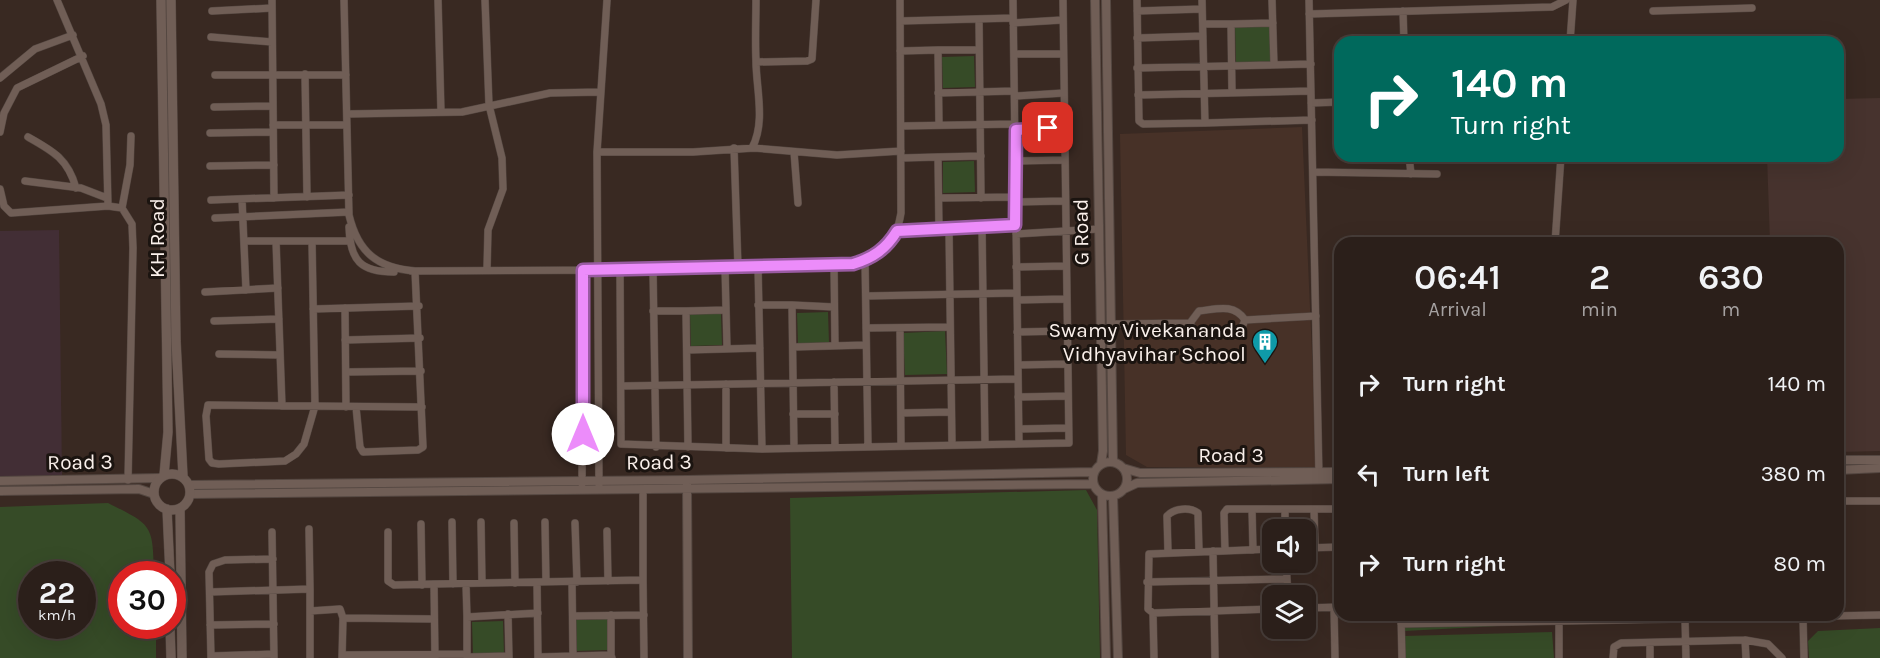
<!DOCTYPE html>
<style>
body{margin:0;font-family:Karla,sans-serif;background:#372c27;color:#f1f3f6;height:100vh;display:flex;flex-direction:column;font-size:22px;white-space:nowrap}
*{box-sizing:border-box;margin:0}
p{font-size:20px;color:#a6a2a2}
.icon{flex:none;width:33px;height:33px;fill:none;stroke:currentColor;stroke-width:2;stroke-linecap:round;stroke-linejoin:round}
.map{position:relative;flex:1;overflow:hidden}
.drawer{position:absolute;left:1334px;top:237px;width:510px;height:384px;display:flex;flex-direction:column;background:#2b1f1a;border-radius:18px;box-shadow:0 6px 24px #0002,0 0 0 2px #473d39}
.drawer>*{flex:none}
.hud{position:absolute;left:1334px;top:36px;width:510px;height:126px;border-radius:18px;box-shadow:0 6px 24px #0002,0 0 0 2px #473d39;background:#00695c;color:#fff;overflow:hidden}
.controls{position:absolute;left:1262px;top:519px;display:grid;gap:12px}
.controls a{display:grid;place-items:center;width:54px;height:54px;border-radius:12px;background:#2b1f1a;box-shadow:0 6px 24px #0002,0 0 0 2px #473d39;font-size:30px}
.speed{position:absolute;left:18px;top:561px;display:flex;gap:12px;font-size:30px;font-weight:700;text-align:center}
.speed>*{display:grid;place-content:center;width:78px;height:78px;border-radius:50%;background:#2b1f1a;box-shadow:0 6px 24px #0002,0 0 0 2px #473d39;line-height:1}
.speed small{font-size:15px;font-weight:400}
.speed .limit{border:9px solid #d22;background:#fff;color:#111}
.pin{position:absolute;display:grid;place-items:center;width:51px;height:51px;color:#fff;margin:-26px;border-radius:12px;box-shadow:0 3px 9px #0006}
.me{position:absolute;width:66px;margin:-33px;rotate:0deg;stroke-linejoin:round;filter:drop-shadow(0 0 4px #0008)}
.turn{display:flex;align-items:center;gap:21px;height:126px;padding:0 18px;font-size:27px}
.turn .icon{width:78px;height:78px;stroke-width:2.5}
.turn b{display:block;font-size:42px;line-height:51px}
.eta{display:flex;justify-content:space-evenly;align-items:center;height:102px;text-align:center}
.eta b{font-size:36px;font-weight:600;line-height:42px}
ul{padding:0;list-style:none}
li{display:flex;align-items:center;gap:18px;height:90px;padding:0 18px}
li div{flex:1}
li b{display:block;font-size:22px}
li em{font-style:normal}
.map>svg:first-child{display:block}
</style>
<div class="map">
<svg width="1880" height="658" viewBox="0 0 1880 658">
<rect width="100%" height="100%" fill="#392922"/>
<path fill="#473127" d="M1302,127L1317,467H1147L1126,455L1120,134Z"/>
<path fill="#422e35" d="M59,230L62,475L0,477V231Z"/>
<path fill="#47332e" d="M1880,98V451L1838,452V243H1770L1767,156H1838V99Z"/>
<path fill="#364b27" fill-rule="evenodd" d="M1270,25L1271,62L1236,63L1235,26Z
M974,56L975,87L943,88L942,57Z
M974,161L975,192L943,193V162Z
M828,312L829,343L798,344L797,313Z
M721,313L722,345L691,346L690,314Z
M945,331L947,374L905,375L903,333Z
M1086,490L1097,510L1100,658H792L790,498Z
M108,503C152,525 153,524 154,574H122V626H156V658H0V507ZM32,574H82V626H32Z
M1405,615H1552V623L1405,631Z
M607,619L608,650L577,651L576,620Z
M503,621L504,653L473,654L472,622Z
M1880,628V658H1809L1808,641L1818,631Z
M1552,632L1554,658H1404V636Z"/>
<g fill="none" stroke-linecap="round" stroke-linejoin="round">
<defs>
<path id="minor" d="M57,0L101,104L106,125L108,206
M272,0L274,198
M344,0L349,215C358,253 378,268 415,271L620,270L853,264C880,256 897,241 901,213L900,0
M438,0L441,112
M485,0L489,105L502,158L503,189L488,230L487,269
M1013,0L1019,443
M1137,0L1139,121L1143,124L1205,123
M1202,0L1205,123L1312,120
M1272,0L1274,65
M1309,0L1319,477
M212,11L272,8
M1137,11L1202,9
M1403,11L1404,42
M1653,11L1752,8
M1309,14L1552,7L1566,0
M979,19L981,198
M900,21L1013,18
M1013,23L1062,20
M1203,24H1231L1232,92
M1231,24L1273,23
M211,37L272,42
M1137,38L1203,36
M1570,42L1573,0
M938,50H979
M900,51L938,50L939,125
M1014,54H1063
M756,62L807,61L812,59L816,0
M1137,68L1311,64
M305,74L307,197
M215,75H346
M0,78L35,49L73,35
M938,93L1014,91
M1138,95L1311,91
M1015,96L1064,93
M1311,103L1340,102
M214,107L273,106
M347,114L462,112L550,93L600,92
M273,125H347
M901,126L1015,124
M1016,130L1065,127
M0,132L4,113L17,88L83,56
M210,133L273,132
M28,137C53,151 68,159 76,188
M734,148L738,267
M752,148C766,122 756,88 756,61C755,40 756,20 756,0
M597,152H693L754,148L837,155L901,151
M794,152L798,203
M1409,156L1411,174
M938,157L981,156
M901,158L938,157L939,230
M1016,161L1065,160
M210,166L274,165
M1313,172L1437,174
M25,181L81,188L107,198
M0,189L4,206L11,213L108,206L122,208L132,224L133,248L128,480
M939,198L1016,197
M242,199L246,290
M211,200L349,195
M1016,202L1064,201
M122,208L130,165L131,136
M215,218L349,212
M349,227C350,261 361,272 394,272
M982,227L985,444
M949,230L952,444
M897,231L1015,225
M1016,234L1099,229
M244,241H276
M312,241L315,406L304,444L296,454L285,461L219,464L212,463L209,459L206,416L208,405L422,407
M1555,243L1561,156
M865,260L868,446
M834,264L835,346
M758,266L762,449
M725,267L727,349
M1016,267L1066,266
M653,269L656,447
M620,270L621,444L762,449L1069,443L1063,0
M205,292L278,288
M866,296L1017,293
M1017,300L1065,299
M758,305H792L794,448
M792,305L834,307
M345,308L346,407
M313,309L419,306
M653,311H686L688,447
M686,311L726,310
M214,321L279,319
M1190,323L1195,332C1206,339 1228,335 1241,330L1245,320
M1111,324L1190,323L1199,311C1217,309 1234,303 1245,320L1316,316
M866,328L950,327
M900,328L901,445
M1017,332L1066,331
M345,340L420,338
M793,347L866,345
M687,350L760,348
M219,354L280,355
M1018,365L1067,364
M346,372L421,371
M834,382L835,447
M622,386L1018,379
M1018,397L1068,396
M282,406L276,241H350
M356,407L360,447L363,452L418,450L423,447L415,271H411
M901,413L951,412
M793,414H835
M1019,429L1067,428
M726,448V384
M582,484L583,270
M599,486L597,152L607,0
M643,490V580
M1838,501H1880
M1252,509L1253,550
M1285,509V530
M1314,509L1315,548
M452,522L453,584
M481,522L482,583
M545,522L546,582
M514,523L515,583
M575,523L577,582
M421,524L422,585
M309,529L310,589
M607,531L608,581
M272,532L274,658
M388,532V581L394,585L434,584L435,658
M1305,548L1340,547
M1213,551L1215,658
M1225,551L1224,513L1227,509H1340
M1168,552L1167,516C1174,508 1190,507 1198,513L1199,551
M1286,562L1288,596
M537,582L538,658
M572,582L573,656
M1147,582L1287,579
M434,584L643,580L644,658
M466,584L467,617
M210,592L310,589V658
M1305,608L1340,607
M1334,608L1335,658
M310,611L340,609L343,618
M1153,613L1272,609
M508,614L509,658
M611,615V655
M1401,615L1402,658
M1559,615V658
M573,616L644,615
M1803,617L1804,658
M1685,619L1686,658
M1401,624L1880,615
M210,625L274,624
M1745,640L1746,658
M1650,643V658
M342,655L467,654
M211,656L274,654
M509,656L467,657V617L538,613
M538,657L611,655L612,658
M211,658L209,572L213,564L225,560L273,559
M342,658L343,618L434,619
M1154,658L1153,613L1148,609L1149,554L1272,549
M1613,658L1614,647L1621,643L1745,640L1768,644L1782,658"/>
<path id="tertiary" d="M1095,0L1103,451L1101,464
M1106,0L1113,461
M1838,460H1880
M1093 479a17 17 0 1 1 34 0a17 17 0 1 1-34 0Z
M1123,468L1140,473L1340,472
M1838,470L1880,468
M0,481L160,478
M687,484L688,658
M190,485L687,480L1093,472
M1124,489L1137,483L1340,479
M0,491L139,489L154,494
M191,494L1093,484
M1102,495L1106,658
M1113,496L1118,658"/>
<path id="secondary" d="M161,0L168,432L164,475
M171,0L176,341L183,476
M154 492a18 18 0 1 1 36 0a18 18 0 1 1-36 0Z
M180,508L182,658
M167,509L170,574
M170,626L171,658"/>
</defs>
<use href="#minor" stroke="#544741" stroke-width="8"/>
<use href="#tertiary" stroke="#544741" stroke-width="10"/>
<use href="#secondary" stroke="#544741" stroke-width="10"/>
<use href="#minor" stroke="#705e56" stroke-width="7"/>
<use href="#tertiary" stroke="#705e56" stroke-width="8"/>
<use href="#secondary" stroke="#705e56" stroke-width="9"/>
</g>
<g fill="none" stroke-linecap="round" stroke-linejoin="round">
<defs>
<path id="route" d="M583,434V270L853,264C873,258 886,249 897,231L1015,225L1016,130L1048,128"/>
</defs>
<use href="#route" stroke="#995ba2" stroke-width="15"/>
<use href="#route" stroke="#ec8cfa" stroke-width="10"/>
</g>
<defs>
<symbol id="building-pin" viewBox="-11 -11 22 30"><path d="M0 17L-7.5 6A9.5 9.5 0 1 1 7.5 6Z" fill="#0f9aa8" stroke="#1b1410"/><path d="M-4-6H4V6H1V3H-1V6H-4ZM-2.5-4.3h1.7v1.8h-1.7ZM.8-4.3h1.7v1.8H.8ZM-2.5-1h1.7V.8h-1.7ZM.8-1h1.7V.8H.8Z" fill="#fff"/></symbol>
</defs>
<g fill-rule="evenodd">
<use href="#building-pin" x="1250" y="327" width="30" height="40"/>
</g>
<g text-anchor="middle" stroke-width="6" stroke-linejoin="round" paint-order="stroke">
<g font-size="21" fill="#faf0eb" stroke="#1b1410">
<text transform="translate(1081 232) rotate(-91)" y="7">G Road</text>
<text transform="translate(157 238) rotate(-90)" y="7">KH Road</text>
<text x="1231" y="462">Road 3</text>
<text transform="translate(80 462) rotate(-1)" y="7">Road 3</text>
<text transform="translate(659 462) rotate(-1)" y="7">Road 3</text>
</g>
<g font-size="21" fill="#faf0eb" stroke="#1b1410" text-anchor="end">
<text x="1246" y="337">Swamy Vivekananda<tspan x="1246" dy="24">Vidhyavihar School</tspan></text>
</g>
</g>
</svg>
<div class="controls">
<a><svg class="icon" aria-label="sound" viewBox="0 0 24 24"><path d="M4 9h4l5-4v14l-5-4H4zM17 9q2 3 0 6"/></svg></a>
<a><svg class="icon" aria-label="layers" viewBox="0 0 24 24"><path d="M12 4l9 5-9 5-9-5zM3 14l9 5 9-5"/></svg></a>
</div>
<div class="speed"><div>22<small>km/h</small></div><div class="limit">30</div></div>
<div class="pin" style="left:1048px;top:128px;background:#d93025"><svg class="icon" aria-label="arrive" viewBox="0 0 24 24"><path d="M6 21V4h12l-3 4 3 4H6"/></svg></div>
<svg class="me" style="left:583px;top:434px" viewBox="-20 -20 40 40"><circle r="19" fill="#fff"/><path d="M0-13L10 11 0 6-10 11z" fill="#ec8cfa"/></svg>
<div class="hud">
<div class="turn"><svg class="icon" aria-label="right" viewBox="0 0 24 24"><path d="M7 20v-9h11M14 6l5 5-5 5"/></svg><div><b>140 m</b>Turn right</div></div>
</div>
<section class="drawer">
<div class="eta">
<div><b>06:41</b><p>Arrival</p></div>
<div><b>2</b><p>min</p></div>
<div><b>630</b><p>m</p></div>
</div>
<ul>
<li><svg class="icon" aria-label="right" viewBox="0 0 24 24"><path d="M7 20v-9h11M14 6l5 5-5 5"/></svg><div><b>Turn right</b></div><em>140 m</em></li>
<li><svg class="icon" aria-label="left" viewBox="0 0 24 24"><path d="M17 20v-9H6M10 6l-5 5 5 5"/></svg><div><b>Turn left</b></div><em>380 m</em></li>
<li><svg class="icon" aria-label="right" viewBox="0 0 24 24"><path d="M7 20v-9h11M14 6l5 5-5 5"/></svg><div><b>Turn right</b></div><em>80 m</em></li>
</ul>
</section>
</div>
